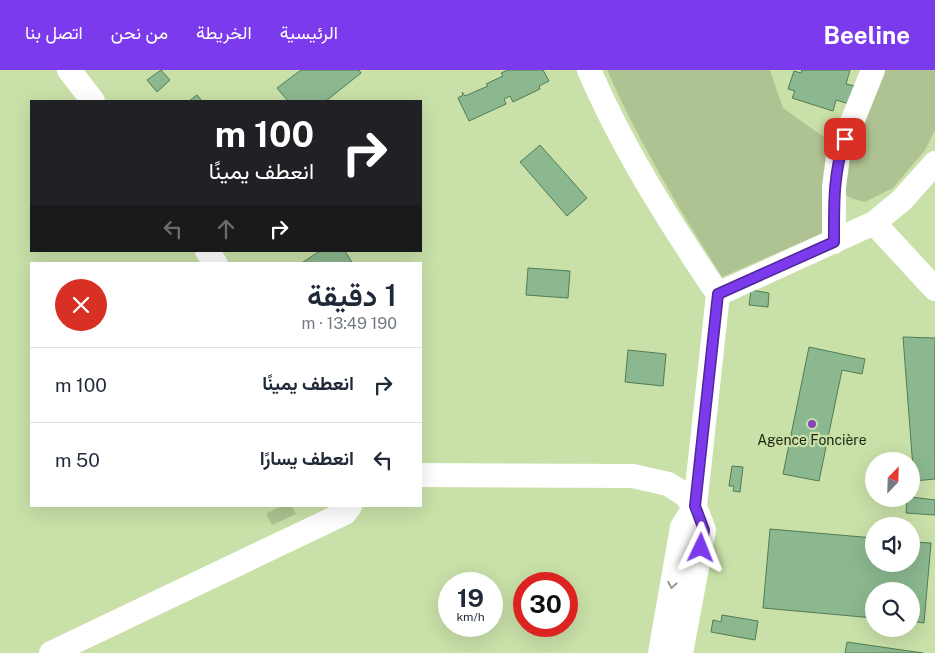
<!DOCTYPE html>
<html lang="ar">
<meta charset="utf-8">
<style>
body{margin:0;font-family:"Public Sans",Vazirmatn,sans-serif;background:#f2f2f3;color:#1f2937;direction:rtl;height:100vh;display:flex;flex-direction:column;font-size:19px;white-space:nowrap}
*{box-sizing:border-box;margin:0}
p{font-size:16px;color:#747a83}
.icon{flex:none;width:28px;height:28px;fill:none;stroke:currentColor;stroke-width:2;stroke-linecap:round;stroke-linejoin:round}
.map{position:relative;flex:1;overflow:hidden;direction:ltr}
.drawer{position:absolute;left:30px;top:192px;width:392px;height:245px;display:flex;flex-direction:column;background:#fff;border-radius:0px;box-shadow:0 5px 20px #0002;direction:rtl}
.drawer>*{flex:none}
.hud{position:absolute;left:30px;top:30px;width:392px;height:152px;border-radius:0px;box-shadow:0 5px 20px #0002;direction:rtl;background:#202124;color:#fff;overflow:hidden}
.needle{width:32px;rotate:23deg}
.tools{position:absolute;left:865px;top:382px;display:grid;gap:10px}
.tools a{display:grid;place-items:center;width:55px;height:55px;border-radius:50%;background:#fff;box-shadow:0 5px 20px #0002;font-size:25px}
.speed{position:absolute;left:438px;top:502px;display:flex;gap:10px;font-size:25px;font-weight:700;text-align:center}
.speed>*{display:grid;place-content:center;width:65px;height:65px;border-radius:50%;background:#fff;box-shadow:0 5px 20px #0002;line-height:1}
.speed small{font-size:12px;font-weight:400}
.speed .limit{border:8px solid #d22;background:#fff;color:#111}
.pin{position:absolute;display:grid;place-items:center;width:42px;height:42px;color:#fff;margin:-21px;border-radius:10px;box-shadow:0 2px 8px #0006}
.me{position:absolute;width:55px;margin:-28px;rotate:2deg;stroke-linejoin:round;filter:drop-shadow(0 0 4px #0008)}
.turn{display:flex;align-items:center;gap:18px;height:105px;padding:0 25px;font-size:22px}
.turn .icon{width:65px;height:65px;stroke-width:2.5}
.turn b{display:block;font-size:35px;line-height:42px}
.lanes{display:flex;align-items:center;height:48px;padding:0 25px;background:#0003;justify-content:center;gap:25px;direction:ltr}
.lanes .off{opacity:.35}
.round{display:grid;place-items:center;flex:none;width:52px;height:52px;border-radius:26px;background:#f2f2f3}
.overview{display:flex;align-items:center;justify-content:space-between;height:85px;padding:0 25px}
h1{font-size:30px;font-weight:600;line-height:38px}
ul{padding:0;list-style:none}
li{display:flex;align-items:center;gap:15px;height:75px;padding:0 25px;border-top:1px solid #e0e1e3}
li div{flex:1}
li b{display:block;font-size:19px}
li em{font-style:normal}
header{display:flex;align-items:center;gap:30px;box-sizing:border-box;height:70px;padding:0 25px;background:#7c3aed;color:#fff}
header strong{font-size:24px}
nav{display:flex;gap:28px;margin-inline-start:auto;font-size:18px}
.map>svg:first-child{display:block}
</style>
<header>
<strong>Beeline</strong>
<nav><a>الرئيسية</a><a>الخريطة</a><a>من نحن</a><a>اتصل بنا</a></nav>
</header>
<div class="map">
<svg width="935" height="583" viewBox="0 0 935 583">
<rect width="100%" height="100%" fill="#c9e0a8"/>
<path fill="#afc392" d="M607,0H770L783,38L821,65L833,69L825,162L722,207C680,140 639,73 607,0Z
M885,0H935V60L925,80L893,118L865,132L850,128L840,120L845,90Z
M281,436H292L296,444L272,455L266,444Z"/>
<path fill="#8bb88e" stroke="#517c54" d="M161,0L170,10L157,22L147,10Z
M301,0H359L361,3L326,31H288L277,18Z
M508,0H543L549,11L539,16L540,19L513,32L510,26L504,29L506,34L469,51L458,28L463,25L462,22L465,26L488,16L486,14L503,6L501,3Z
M802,0H850L846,14L855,16L849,34L836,30L833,41L792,28L795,21L788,19L794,1L801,3Z
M197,25L202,31H189Z
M540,75L587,128L567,146L520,92Z
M320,181H345L353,194H300Z
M528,198L570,201L568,228L526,225Z
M751,220L769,223L768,237L749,235Z
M903,267L935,268V409L914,411Z
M809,277L865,289L862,304L842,300L819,411L783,404Z
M628,280L666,284L663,316L625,312Z
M732,396L743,397L740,422L733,421L734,416H729Z
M911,427L935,430V445L906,443L907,429Z
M770,459L874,468V494H911V472L931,473L924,553L911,551V521H874V548L763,538Z
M722,545L758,551L755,570L711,562L713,550L721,552Z
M847,572L923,583H845Z"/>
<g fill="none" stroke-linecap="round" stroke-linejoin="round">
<path stroke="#fff" stroke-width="24" d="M69,0L93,31
M589,0C623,79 670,153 718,224
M874,153L935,219
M834,172V117L838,87L873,0
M207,181L216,194
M421,405L633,406L668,414L684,424L695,436L704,460L681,583
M51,583L345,443L350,436
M660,583L682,457L695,436L718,224L874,153L902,130L935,93"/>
</g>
<defs><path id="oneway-chevron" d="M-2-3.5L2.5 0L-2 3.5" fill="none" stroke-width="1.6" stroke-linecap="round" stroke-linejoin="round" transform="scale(1.25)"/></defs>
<use stroke="#999c93" href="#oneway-chevron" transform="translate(672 515) rotate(100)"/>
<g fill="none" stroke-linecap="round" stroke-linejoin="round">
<defs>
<path id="route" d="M701,478L704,460L695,436L718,224L834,172C834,136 833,103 845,69"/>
</defs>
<use href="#route" stroke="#51269a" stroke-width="12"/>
<use href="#route" stroke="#7c3aed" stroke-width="9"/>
</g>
<circle fill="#8646bc" stroke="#c9e0a8" stroke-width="2" cx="812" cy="354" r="5"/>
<g text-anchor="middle" stroke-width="4.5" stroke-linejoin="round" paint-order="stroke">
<g font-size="14" fill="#1c240f" stroke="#c9e0a8">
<text x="812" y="375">Agence Foncière</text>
</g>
</g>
</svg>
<div class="tools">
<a><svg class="needle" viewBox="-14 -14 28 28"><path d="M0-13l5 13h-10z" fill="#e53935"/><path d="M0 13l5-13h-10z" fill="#747a83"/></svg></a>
<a><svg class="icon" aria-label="sound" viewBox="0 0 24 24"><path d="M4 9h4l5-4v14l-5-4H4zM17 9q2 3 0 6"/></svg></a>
<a><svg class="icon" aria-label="search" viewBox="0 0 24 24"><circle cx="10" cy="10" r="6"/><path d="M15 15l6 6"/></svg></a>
</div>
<div class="speed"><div>19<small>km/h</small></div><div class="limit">30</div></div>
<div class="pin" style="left:845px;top:69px;background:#d93025"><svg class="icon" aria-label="arrive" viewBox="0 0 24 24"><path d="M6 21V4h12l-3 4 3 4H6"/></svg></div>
<svg class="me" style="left:701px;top:478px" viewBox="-20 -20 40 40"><path d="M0-17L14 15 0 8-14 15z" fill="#7c3aed" stroke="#fff" stroke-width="4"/></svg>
<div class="hud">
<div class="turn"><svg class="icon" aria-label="right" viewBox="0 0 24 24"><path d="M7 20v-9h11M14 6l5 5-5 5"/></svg><div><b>100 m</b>انعطف يمينًا</div></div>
<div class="lanes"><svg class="icon off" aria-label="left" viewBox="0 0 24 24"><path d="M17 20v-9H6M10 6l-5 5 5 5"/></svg><svg class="icon off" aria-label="ahead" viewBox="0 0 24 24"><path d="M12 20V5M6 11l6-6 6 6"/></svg><svg class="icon" aria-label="right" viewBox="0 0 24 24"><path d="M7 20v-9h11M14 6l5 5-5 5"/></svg></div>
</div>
<section class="drawer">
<div class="overview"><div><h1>1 دقيقة</h1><p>190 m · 13:49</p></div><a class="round" style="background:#d93025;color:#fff"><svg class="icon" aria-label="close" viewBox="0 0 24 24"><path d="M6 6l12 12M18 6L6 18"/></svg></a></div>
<ul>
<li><svg class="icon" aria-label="right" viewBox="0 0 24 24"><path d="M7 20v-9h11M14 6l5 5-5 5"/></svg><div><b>انعطف يمينًا</b></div><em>100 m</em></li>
<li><svg class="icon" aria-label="left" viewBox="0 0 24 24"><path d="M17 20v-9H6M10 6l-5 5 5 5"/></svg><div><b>انعطف يسارًا</b></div><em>50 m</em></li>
</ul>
</section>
</div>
